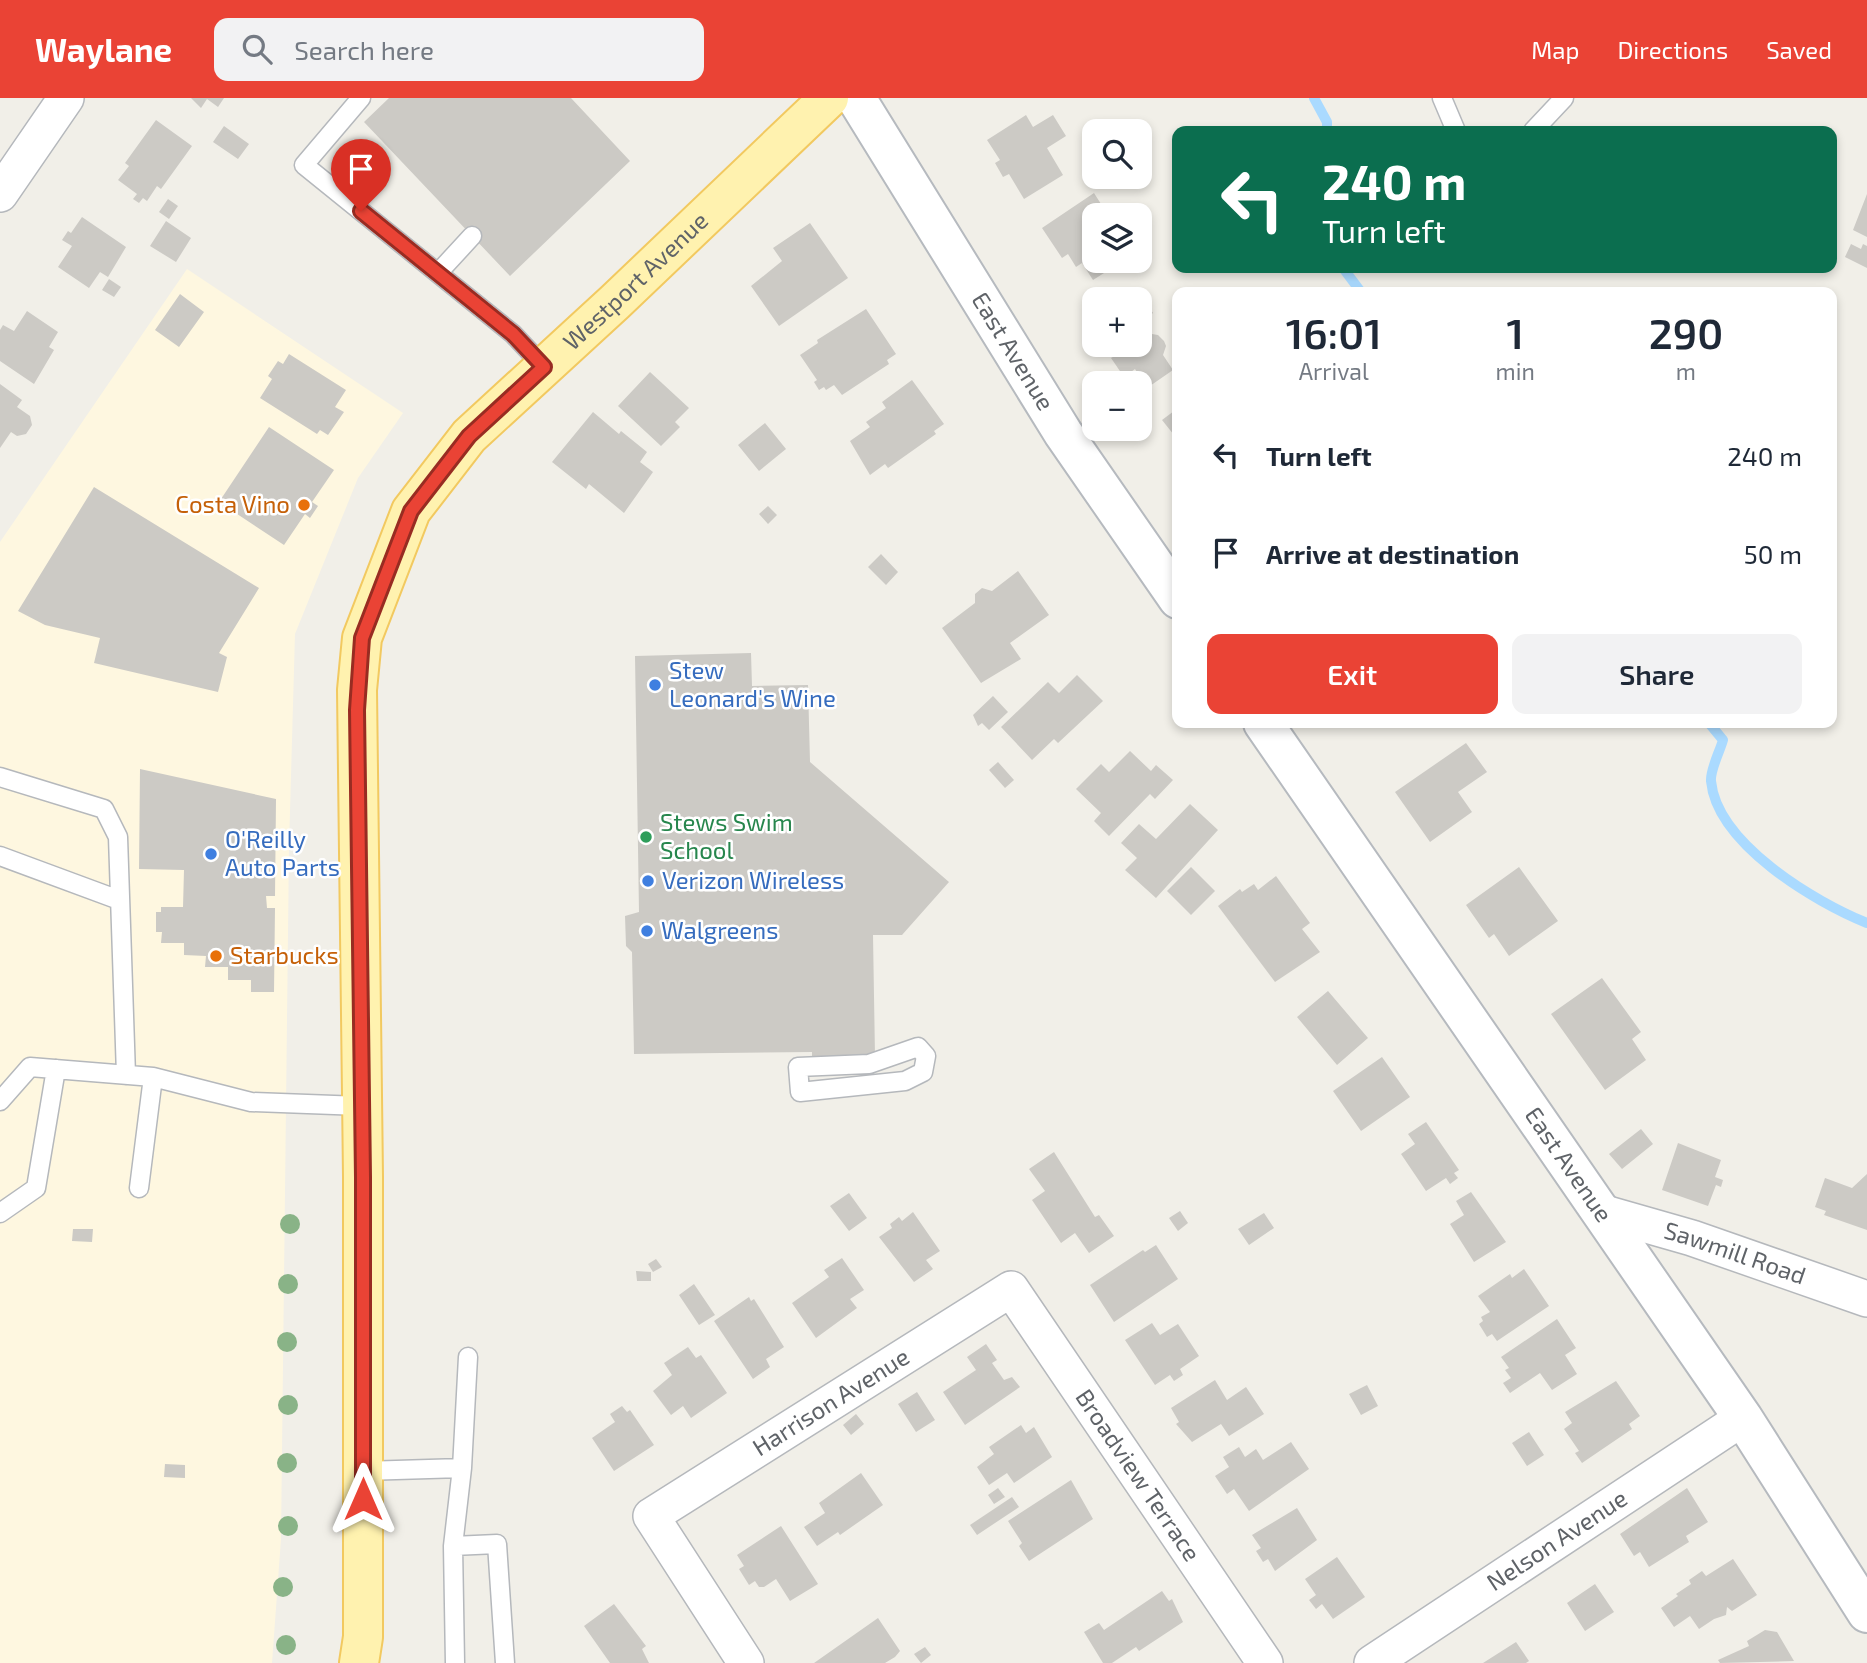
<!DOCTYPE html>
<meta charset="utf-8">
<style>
body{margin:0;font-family:"Exo 2",sans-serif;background:#f2f2f3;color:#1f2937;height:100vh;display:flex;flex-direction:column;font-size:26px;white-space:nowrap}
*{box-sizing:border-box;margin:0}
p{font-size:23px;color:#747a83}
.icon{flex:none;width:38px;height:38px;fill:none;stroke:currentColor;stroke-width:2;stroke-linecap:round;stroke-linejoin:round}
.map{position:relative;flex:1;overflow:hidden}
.panel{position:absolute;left:1172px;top:189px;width:665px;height:441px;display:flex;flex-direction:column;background:#fff;border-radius:14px;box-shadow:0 4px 10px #0003}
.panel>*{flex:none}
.top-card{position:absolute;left:1172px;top:28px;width:665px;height:147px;border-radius:14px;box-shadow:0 4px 10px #0003;background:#0b6e4f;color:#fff;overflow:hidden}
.tools{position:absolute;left:1082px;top:21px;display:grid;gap:14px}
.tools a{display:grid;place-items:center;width:70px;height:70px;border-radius:14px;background:#fff;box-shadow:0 4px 10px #0003;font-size:35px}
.pin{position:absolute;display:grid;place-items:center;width:60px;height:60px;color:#fff;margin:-72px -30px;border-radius:50% 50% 50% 0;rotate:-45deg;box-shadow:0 0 7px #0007}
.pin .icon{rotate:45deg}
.me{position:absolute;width:77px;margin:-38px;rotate:0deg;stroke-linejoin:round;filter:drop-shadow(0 0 5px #0008)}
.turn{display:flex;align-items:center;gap:24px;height:147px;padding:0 35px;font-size:32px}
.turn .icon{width:91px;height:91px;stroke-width:2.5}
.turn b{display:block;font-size:49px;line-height:60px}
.eta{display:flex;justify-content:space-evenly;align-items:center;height:119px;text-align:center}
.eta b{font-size:42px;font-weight:600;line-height:49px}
.button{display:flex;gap:14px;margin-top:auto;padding:14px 35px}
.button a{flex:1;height:80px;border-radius:14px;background:#ea4335;color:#fff;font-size:28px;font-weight:600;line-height:80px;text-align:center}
.button a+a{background:#f2f2f3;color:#1f2937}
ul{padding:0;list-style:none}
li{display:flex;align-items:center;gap:21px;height:98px;padding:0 35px}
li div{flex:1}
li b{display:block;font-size:26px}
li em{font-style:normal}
header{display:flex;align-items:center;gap:42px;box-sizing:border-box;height:98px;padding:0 35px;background:#ea4335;color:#fff}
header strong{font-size:33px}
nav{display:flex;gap:38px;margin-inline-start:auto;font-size:24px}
.search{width:490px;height:63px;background:#f2f2f3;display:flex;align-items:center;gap:18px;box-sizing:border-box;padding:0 24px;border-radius:14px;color:#747a83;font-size:26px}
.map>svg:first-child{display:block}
</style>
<header>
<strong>Waylane</strong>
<div class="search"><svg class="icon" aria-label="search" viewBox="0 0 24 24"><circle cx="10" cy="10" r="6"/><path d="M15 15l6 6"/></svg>Search here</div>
<nav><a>Map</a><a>Directions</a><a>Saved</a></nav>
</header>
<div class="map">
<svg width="1867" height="1565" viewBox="0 0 1867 1565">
<rect width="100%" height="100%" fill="#f1efe8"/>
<path fill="#fef7e0" d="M187,171L403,315L358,380L295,536L289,749L281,1441L272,1565H0V444Z"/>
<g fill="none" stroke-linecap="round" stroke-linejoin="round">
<path stroke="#aadaff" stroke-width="10" d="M1314,0L1327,24V33
M1343,170L1361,194
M1709,625L1723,642C1720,653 1710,672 1711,683C1717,746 1815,804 1867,825"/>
</g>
<path fill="#cccac5" d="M191,0H224L218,9L207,1L201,10Z
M389,0H571L630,63L510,178L364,24Z
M1026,17L1033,29L1053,17L1066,38L1047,50L1063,77L1024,101L1009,76L1003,79L995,65L1000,62L987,42Z
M156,22L192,48L161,91L157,88L147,103L143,100L139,105L133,101L137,96L118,82L129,68L125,65Z
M224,28L249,46L238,61L213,44Z
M1094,95L1108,117H1094V163H1123L1093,182L1082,165L1076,169L1068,156L1062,160L1042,130Z
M1867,96V139L1853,132Z
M168,101L178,108L169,121L159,114Z
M82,119L126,149L108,179L100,174L89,190L58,169L72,148L62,142L68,133L71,135Z
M166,123L191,140L176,164L150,148Z
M810,125L848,180L779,228L751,188L782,163L773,150Z
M1851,146L1861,151L1863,146L1867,148V170L1845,159Z
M109,181L121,189L114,199L102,192Z
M180,196L204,214L179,249L155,232Z
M1142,198L1153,215L1143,222L1152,236L1158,237L1164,243L1166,248L1163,257L1173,272L1147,290L1135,271L1124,279L1111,260L1118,256L1112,247H1139V200Z
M866,211L896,256L887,262L889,266L842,297L834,287L826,292L824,289L819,292L814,284L817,282L800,257L818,245L817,242Z
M27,213L58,234L49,249L54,252L34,286L0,263V232L3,227L14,233Z
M289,256L346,292L335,309L344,314L328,337L320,332L317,336L260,300L272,281L268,278L278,263L283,266Z
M650,274L689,310L675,324L680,329L661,348L618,308Z
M912,282L944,326L934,333L936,336L888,370L885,366L870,377L850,343L870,329L866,324L886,310L882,304Z
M0,286L22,302L17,309L30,318L32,327L26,336L17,338L11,334L0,350Z
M1178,310V342L1162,322Z
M593,314L619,336L621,333L647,354L640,364L653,374L624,415L589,386L586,391L552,364Z
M765,325L786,351L759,373L738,347Z
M269,329L334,372L312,404L318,408L310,420L305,416L284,447L219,404Z
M94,389L259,490L219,555L227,559L218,594L94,565L100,540L45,527L18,513Z
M768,408L777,417L768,426L759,416Z
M881,456L898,474L886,487L868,469Z
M1018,473L1049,517L1010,545L1021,561L981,585L942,530L975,505V496L982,490L992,493Z
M751,555L752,588L808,587L810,664L949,784L902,837H873L875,958L812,977V954L634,956L632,854L626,848L625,818L639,814L635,558Z
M1077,577L1103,603L1058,645L1054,641L1032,662L1001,629L1048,584L1059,595Z
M993,598L1008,614L989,632L982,625L978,628L973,617Z
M1466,645L1487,674L1458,694L1472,714L1430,744L1395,694Z
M1130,653L1151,673L1156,667L1173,682L1155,701L1150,696L1109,738L1094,723L1101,715L1076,691L1101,666L1109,674Z
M998,664L1014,682L1005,690L989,672Z
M140,671L276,701L275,798H266L267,810H275L274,894H251V882H228V869H205L206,858L184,857V845H161L162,834H156V814H161V809H183L184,772L139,771Z
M1190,706L1218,732L1156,800L1125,772L1137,760L1121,745L1139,726L1156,741Z
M1191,769L1215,793L1191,817L1167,793Z
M1519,769L1558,823L1509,858L1494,836L1489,840L1466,807Z
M1276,778L1310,825L1302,831L1320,854L1275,884L1218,808L1240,791L1242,794L1254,786L1258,792Z
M1602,880L1641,934L1632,941L1646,962L1605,992L1551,916Z
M1328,893L1368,940L1337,967L1297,919Z
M1382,959L1410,999L1361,1033L1333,993Z
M1426,1024L1459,1072L1454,1075L1458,1080L1450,1086L1446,1080L1426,1093L1401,1056L1415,1046L1408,1036Z
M1641,1031L1653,1046L1622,1071L1609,1056Z
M1678,1045L1721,1062L1715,1079L1723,1082L1721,1089L1716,1087L1708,1108L1662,1092Z
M1054,1054L1095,1119L1099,1117L1114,1138L1089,1155L1075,1135L1061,1145L1032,1102L1045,1093L1029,1071Z
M1867,1076V1132L1824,1117L1826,1113L1815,1109L1825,1080L1852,1090Z
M1471,1094L1506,1144L1474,1164L1450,1126L1464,1117L1456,1103Z
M849,1095L867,1120L849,1133L830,1108Z
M1180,1113L1188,1125L1178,1133L1169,1120Z
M913,1114L940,1153L926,1162L933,1171L914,1184L879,1139L892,1130L890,1126L899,1119L902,1123Z
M1264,1115L1274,1130L1249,1147L1238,1131Z
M73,1131H93L92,1144L72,1143Z
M1156,1147L1178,1181L1114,1224L1090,1187L1143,1152L1145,1154Z
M842,1160L864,1192L850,1201L857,1210L816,1240L792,1205L829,1179L824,1172Z
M656,1161L662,1169L653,1174L648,1166Z
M1524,1171L1549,1208L1497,1243L1492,1236L1487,1239L1479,1226L1483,1223L1481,1219L1490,1214L1478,1198L1510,1176L1512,1180Z
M636,1173L651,1174V1183H637Z
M694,1186L715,1217L699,1227L679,1197Z
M749,1199L751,1203L754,1201L784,1249L766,1261L770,1269L753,1281L714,1223Z
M1557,1221L1576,1250L1565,1257L1577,1276L1552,1292L1540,1275L1510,1295L1503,1285L1511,1280L1505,1272L1509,1270L1501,1259Z
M1152,1225L1160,1237L1178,1226L1199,1258L1180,1271L1183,1277L1174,1283L1170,1277L1155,1287L1125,1242Z
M986,1246L997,1262L992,1265L1004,1282L1012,1279L1020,1289L965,1327L943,1294L976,1272L967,1259Z
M688,1249L696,1260L701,1257L727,1295L691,1320L683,1308L671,1317L653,1293L672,1277L664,1265Z
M1215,1282L1227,1302L1246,1289L1264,1316L1229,1338L1221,1326L1192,1344L1176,1326L1179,1324L1171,1310Z
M1616,1283L1640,1318L1629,1326L1632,1331L1582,1365L1575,1355L1579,1353L1564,1331L1572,1325L1565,1314Z
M1367,1287L1378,1308L1361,1317L1349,1296Z
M917,1294L935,1322L916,1334L898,1306Z
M622,1308L627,1314L630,1312L654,1347L614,1373L592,1340L615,1324L610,1316Z
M856,1316L864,1326L851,1337L843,1327Z
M1021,1327L1026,1335L1034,1329L1052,1359L1014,1385L1007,1375L989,1387L977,1369L994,1356L989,1349Z
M1529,1334L1544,1357L1527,1368L1512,1345Z
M1291,1344L1309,1371L1249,1413L1234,1391L1227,1396L1215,1378L1229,1369L1223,1359L1239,1349L1245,1359L1256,1351L1263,1362Z
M165,1366L185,1367V1380L164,1379Z
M861,1375L883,1407L840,1437L838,1434L817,1448L804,1429L825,1415L819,1405Z
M1071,1382L1093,1421L1029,1463L1019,1448L1022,1445L1008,1423Z
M998,1390L1005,1399L994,1406L988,1397Z
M1687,1390L1708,1424L1686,1438L1689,1444L1649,1469L1640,1454L1634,1458L1620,1436Z
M1012,1399L1019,1409L977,1437L970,1427Z
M1297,1410L1317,1442L1275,1473L1268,1461L1263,1464L1256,1453L1261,1450L1252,1437Z
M781,1428L818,1486L790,1503L776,1481L764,1489H759L755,1483L749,1487L739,1471L744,1468L737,1457Z
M1337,1459L1365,1499L1333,1521L1322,1506L1316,1511L1309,1502L1316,1497L1305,1481Z
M1733,1461L1757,1497L1732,1513L1727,1509L1726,1517L1714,1521L1699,1531L1690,1518L1674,1529L1661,1510L1678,1498L1676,1496L1691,1486L1689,1482L1702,1473L1706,1478Z
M1595,1486L1614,1514L1585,1533L1567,1505Z
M1162,1493L1169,1503L1172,1501L1183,1524L1139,1553L1136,1549L1112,1565H1103L1084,1534L1099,1525L1104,1532Z
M614,1506L646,1548L642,1551L649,1565H610L584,1528Z
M878,1520L900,1553L895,1559L885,1565H814Z
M1765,1532L1777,1534L1794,1563L1720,1565L1718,1562L1749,1548L1747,1543Z
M1516,1544L1529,1563L1526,1565H1483Z
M925,1549L931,1557L921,1565L914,1556Z"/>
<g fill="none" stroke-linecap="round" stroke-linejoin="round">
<defs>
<path id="lane" d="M361,0L304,67L513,236L544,269
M1442,0L1456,33
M1533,33L1564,0
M438,175L472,138
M0,679L104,711L118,739L126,977
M0,758L119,802
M918,949L926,958L923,974L905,983L800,994L798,969L869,966Z
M0,1003L30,969L153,979L251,1004L361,1008
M139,1090L153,979
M0,1115L36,1090L56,971
M462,1370L468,1259
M363,1373L462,1370L453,1448L455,1565
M453,1448L497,1446L505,1565"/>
<g id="street">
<path d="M0,96L66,0"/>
<path id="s1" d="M1601,1114L1692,1140L1867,1201"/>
<path id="s2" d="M746,1565L651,1418L1011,1191L1265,1565"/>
<path id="s3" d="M1372,1565L1743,1320"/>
</g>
<g id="secondary">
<path id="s4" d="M856,0L1063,335L1178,501"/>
<path id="s5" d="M1263,625L1743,1320L1867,1515"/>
</g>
<g id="primary">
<path id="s6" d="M359,1565L363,1539V1079L357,592L362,540L411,413L469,338L615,204L829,0"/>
</g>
</defs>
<use href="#lane" stroke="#b5b8bc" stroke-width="21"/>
<use href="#street" stroke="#b5b8bc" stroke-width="38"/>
<use href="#secondary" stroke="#b6babf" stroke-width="42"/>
<use href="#primary" stroke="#f2c960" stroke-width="42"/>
<use href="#lane" stroke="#fff" stroke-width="18"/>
<use href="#street" stroke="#fff" stroke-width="35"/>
<use href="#secondary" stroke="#fff" stroke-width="38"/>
<use href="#primary" stroke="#fff2af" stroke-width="38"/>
</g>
<g fill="#89b387">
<circle cx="290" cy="1126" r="10"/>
<circle cx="288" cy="1186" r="10"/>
<circle cx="287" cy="1244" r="10"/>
<circle cx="288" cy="1307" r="10"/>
<circle cx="287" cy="1365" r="10"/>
<circle cx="288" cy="1428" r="10"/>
<circle cx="283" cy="1489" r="10"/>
<circle cx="286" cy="1547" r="10"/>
</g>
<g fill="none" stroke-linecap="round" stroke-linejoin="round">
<defs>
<path id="route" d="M361,113L513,236L544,269L469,338L411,413L362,540L357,612L363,1079V1401"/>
</defs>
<use href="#route" stroke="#982c22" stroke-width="18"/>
<use href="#route" stroke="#ea4335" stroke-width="12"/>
</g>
<g fill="#e8710a" stroke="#fff" stroke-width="2.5">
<circle cx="304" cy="407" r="7"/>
<circle cx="216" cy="858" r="7"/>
</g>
<g fill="#3f7fe0" stroke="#fff" stroke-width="2.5">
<circle cx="655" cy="587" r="7"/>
<circle cx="211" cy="756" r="7"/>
<circle cx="648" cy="783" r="7"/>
<circle cx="647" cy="833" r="7"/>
</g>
<circle fill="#2e9e5b" stroke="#fff" stroke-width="2.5" cx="646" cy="739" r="7"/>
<g text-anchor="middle" stroke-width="5" stroke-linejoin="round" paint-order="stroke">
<g font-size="24" fill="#5f6368" stroke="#fff">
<text dy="8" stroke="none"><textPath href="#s6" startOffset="1484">Westport Avenue</textPath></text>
<text dy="8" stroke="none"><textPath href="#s4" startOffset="298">East Avenue</textPath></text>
<text dy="8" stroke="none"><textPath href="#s5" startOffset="537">East Avenue</textPath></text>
<text dy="8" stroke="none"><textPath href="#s1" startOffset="140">Sawmill Road</textPath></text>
<text dy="8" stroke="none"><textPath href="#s2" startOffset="388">Harrison Avenue</textPath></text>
<text dy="8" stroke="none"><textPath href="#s2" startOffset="826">Broadview Terrace</textPath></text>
<text dy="8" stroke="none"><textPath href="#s3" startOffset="222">Nelson Avenue</textPath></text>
</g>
<g font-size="24" fill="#c56008" stroke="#fff" text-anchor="end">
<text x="290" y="415">Costa Vino</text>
<text x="230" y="866" text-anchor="start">Starbucks</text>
</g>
<g font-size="24" fill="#366cbe" stroke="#fff" text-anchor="start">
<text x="669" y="581">Stew<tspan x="669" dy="28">Leonard's Wine</tspan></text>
<text x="225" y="750">O'Reilly<tspan x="225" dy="28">Auto Parts</tspan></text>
<text x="662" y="791">Verizon Wireless</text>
<text x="661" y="841">Walgreens</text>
</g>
<g font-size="24" fill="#27864d" stroke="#fff" text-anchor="start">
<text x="660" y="733">Stews Swim<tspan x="660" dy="28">School</tspan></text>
</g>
</g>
</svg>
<div class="tools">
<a><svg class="icon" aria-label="search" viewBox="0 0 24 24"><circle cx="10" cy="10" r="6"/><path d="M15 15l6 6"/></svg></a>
<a><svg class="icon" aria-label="layers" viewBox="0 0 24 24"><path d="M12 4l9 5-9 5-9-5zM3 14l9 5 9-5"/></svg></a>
<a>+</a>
<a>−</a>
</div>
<div class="pin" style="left:361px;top:113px;background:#d93025"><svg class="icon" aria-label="arrive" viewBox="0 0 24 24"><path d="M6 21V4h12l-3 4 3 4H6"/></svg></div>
<svg class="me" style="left:363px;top:1401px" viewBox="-20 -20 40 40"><path d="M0-17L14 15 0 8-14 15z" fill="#ea4335" stroke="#fff" stroke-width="4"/></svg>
<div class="top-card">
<div class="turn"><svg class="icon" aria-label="left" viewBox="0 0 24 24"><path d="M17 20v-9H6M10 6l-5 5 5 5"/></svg><div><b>240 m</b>Turn left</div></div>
</div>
<section class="panel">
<div class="eta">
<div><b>16:01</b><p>Arrival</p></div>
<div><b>1</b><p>min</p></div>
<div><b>290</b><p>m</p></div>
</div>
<ul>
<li><svg class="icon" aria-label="left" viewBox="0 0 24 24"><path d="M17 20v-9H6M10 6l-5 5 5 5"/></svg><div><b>Turn left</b></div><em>240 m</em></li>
<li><svg class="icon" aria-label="arrive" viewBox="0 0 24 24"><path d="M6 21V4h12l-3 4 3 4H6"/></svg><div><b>Arrive at destination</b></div><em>50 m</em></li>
</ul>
<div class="button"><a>Exit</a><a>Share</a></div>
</section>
</div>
